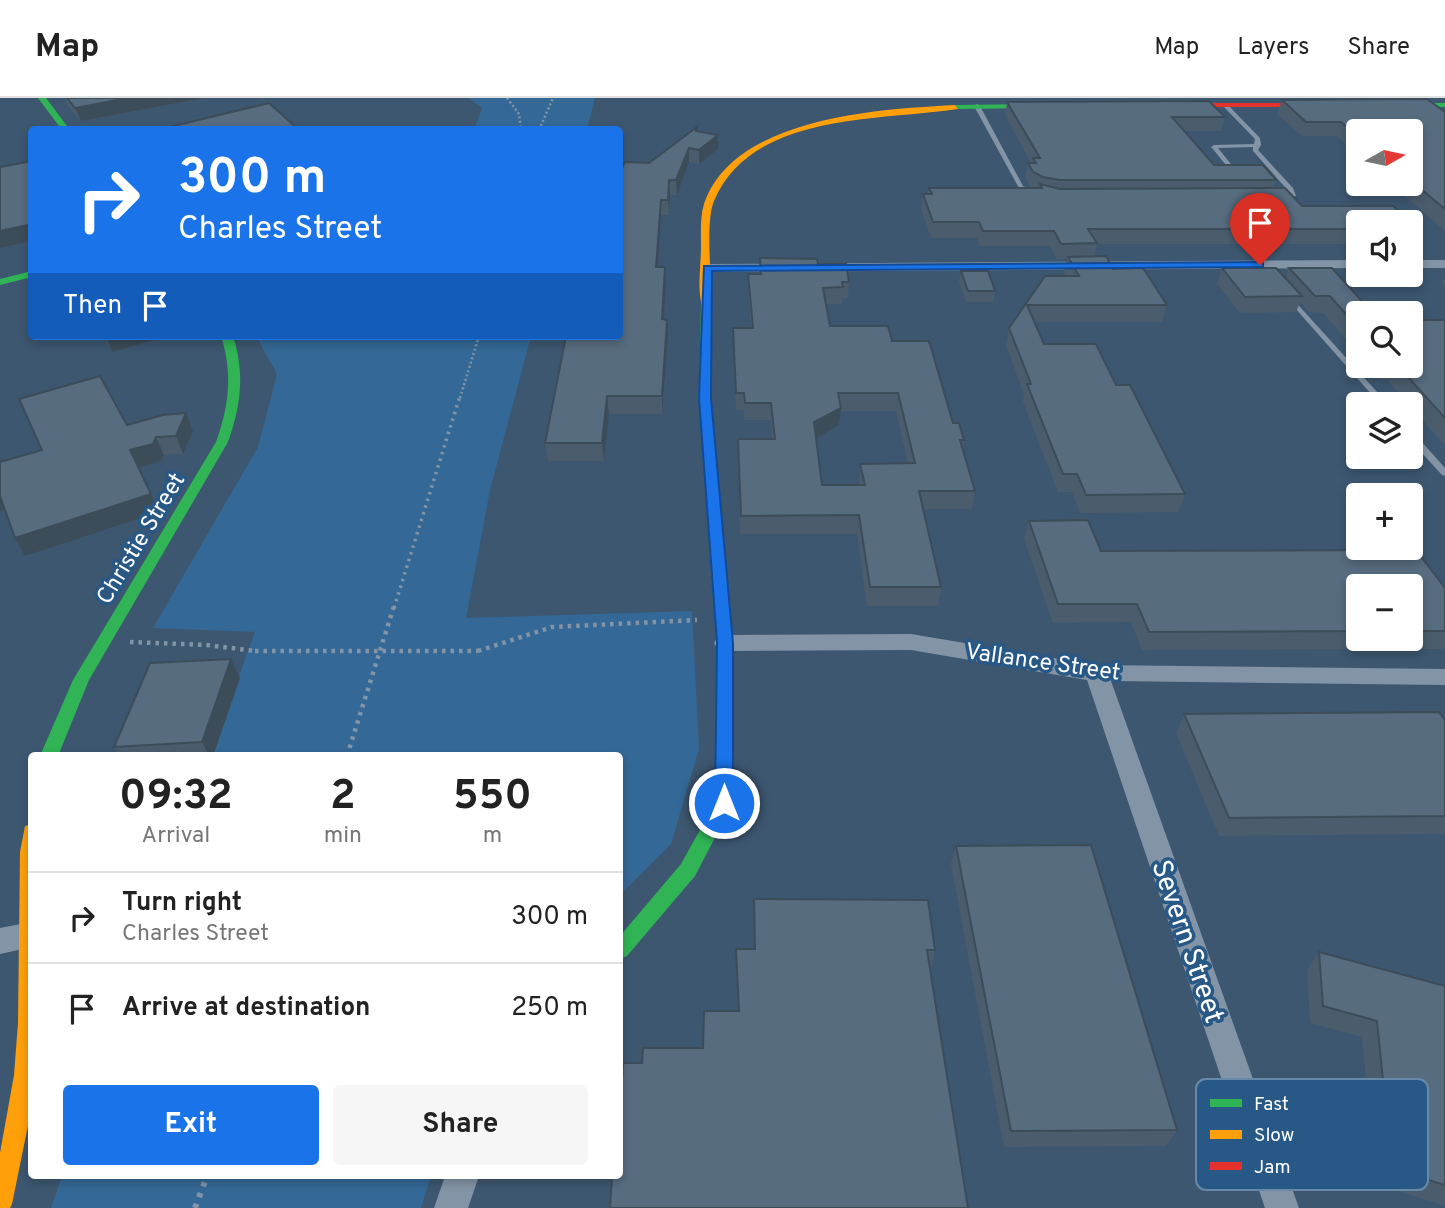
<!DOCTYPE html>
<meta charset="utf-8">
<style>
body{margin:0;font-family:Overpass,sans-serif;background:#f6f6f6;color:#222;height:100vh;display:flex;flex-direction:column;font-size:26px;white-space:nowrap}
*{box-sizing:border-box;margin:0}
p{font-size:23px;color:#767676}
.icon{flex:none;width:38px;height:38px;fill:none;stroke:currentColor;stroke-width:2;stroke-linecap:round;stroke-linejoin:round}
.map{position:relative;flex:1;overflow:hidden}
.drawer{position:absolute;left:28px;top:654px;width:595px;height:427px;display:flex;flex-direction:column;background:#fff;border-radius:7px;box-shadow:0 4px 10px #0003}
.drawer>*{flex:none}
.hud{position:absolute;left:28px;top:28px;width:595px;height:214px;border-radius:7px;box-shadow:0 4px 10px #0003;background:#1a73e8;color:#fff;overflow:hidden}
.needle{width:46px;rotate:81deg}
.tools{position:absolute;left:1346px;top:21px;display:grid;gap:14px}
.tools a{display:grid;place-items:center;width:77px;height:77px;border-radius:7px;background:#fff;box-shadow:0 4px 10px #0003;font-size:35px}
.pin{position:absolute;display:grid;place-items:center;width:60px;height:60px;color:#fff;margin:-72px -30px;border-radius:50% 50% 50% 0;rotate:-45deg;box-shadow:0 0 7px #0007}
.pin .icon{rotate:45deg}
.me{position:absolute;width:77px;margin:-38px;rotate:0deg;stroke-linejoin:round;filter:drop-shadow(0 0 5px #0008)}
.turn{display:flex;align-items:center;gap:24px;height:147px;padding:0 35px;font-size:32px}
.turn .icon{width:91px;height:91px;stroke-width:2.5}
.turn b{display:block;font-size:49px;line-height:60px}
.then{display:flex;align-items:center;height:66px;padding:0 35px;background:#0003;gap:14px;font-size:26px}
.eta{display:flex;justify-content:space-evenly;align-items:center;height:119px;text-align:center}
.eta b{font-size:42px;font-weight:700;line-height:49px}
.primary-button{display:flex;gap:14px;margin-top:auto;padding:14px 35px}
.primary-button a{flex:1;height:80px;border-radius:7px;background:#1a73e8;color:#fff;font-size:28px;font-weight:700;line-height:80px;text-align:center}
.primary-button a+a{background:#f6f6f6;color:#222}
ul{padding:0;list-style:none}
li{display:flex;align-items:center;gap:21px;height:91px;padding:0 35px;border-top:2px solid #e0e0e0}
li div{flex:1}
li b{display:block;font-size:26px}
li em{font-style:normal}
header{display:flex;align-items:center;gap:42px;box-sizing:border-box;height:98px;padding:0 35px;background:#fff;border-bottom:2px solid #e0e0e0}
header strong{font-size:33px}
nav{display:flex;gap:38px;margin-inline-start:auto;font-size:24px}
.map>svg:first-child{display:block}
</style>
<header>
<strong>Map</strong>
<nav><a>Map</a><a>Layers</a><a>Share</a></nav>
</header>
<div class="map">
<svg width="1445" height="1110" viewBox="0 0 1445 1110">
<rect width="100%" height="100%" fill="#3d5770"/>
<path fill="#346896" d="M469,0H595L587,31L474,32L482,10Z
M256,238H531L490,392L466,520L692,513L699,651L671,746L620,797V658H210L255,534L153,530L258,349L277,276Z
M62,1078H431L421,1110H51Z"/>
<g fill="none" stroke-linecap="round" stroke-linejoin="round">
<path stroke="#8394a6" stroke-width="2.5" stroke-dasharray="2 2.5" stroke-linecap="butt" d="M507,0L519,16L521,32
M539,32L553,0
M460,300L479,238"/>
<path stroke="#8394a6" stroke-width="3.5" stroke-dasharray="2.5 4.5" stroke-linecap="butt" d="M394,510L460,298"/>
<path stroke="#8394a6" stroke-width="4.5" stroke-dasharray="3.5 5" stroke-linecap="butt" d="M130,544L207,547L255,553
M478,553L552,529L697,522
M347,658L394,508"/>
<path stroke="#8394a6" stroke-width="6" stroke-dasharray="4.5 7" stroke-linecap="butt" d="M195,1110L207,1078"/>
<path fill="#8394a6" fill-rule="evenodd" d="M977,6L980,8L1023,88L1036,94V96H1032L1019,90L974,8Z
M1223,6H1227L1260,40L1261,47L1258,52L1293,90L1296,98L1278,102V100L1291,96L1253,53V49L1218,50L1234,70L1243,72L1244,73L1241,75L1230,72L1212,50L1211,49L1214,47L1254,46L1255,41L1223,8Z
M1287,199H1291L1388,306H1380L1287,201Z
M1410,334H1413L1445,370V378L1442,377L1410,342Z"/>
<path fill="#8394a6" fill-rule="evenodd" d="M1358,162V170L707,174L700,170L707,166Z
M1410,162H1445V170H1410Z
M911,536L1096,567L1445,571V587L1111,583L1299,1110H1265L1087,582L911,552L725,553L717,550L714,545L717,540L725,537Z
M26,825L32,827V849L0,856V830Z
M445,1078H479L468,1110H434Z"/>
<path fill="#30b455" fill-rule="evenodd" d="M38,0H46L70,32H62Z
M1391,5H1445V9H1388Z
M1049,6L1052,10L955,11L951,9L955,7Z
M32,173V179L0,187V181Z
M706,202L711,205V300L733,545V705L695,778L627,858L620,861V838L681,766L715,705L717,545L699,300L701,205Z
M221,238H233C245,275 241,308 228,344L89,582L58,658H40L73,582L216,344C229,308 233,275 221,238Z"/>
<path fill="#ff9f0a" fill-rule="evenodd" d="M955,7L958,11C880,23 751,14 714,103C705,124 712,180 711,205L702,207C697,191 701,167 701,149C701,135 700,119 704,106C733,19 880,11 955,7Z
M32,726V1008L12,1106L10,1110H0V1055L14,977L18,925L20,754L25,728Z"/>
<path fill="#e5322d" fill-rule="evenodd" d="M1168,5H1322L1326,7L1322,9H1171Z"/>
<path stroke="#8394a6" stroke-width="4.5" stroke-dasharray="3.5 5" stroke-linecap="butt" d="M255,553H478"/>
</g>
<path fill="#4b5d6d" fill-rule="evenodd" d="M65,0H204L81,23L67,7Z
M1158,0H1191L1159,1Z
M1282,2L1445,14V133L1391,86H1410V33H1358V57L1336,38H1302L1277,16Z
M1209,3L1225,19L1221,33H1184L1214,67H1263L1276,82L1273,90H1285L1302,108H1393L1418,130L1411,146L1410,124H1358V146H1097L1094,158H1106L1113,171L1143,170L1167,207L1162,224H1034L1044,246H1096L1116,287H1130L1185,396L1178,414L1080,415L1072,394H1058L1023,304L1024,296L1006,247L1009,230L1045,178H1066L1064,174L1067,161H1057L1050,148H980L977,140H931L921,111L923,96H928L929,90H1032L1030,89L1025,79L1028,65H1031L1005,17L1007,4Z
M697,33L718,51L699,66L689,64L677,97H670L669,117H661L658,169H665L666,185L664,221L668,238L662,316H609L604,363H548L545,345L649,65Z
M760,160L818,166L849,184L848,200H842V206H826L830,228L892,243L953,325L964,342L963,352L975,393L972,411H923L941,489L938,508H867L857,436H740L738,341H772L771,322H744V312H736L733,230H751L748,192V176H759ZM840,313H896L908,365L860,366L859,387H822L816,340L839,327Z
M1222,170L1285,180L1289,170L1358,215V255L1323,215L1309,214L1300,204L1296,214L1240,215L1217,186Z
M961,173L995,193L993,204H966L959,184Z
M1445,178V190L1441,186Z
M1445,222V348L1410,308V306H1409L1387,282H1380L1368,268H1410Z
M103,238H152L154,242L112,254Z
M186,315L193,333L183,356L164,357L161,363L139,370L159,414L25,458L5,411L0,413V364L127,327Z
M1029,423L1101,453L1445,490V551L1142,552L1131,524L1053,525L1024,441ZM1358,488H1410V541H1358Z
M240,580L213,658H119L114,649Z
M1184,616L1445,622V736L1219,738L1176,635Z
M956,748L1177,1032L1166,1048L1004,1049L951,766Z
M754,801L935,852L931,869L621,1004L642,965L703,950L738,913L736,851H754Z
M1319,854L1445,888V1108L1392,1091L1373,1058L1362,939L1310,925L1307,872Z"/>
<path fill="#3d4c59" d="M128,0H204L81,23L75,10Z
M718,37V51L699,66V52Z
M689,50V64L677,97L676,82Z
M669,82L670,97L669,117L668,102Z
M661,102V117L657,185L656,169Z
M32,126V143L0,150V133Z
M665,169L666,185L663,238L662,221Z
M667,222L668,238L662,316V298Z
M47,238H63L49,242Z
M106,238H152L154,242L112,254Z
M607,298L609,316L604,363L602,345Z
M841,310L839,327L813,342L814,324Z
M186,315L193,333L183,356L176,338Z
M156,339L164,357L161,363L138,370L130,352Z
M0,395L8,410L0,413Z
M151,396L159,414L25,458L15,440Z
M231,561L240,580L213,658H209L202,644Z"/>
<path fill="#576c7f" stroke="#3d4c59" stroke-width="2" fill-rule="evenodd" d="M67,0H128L75,10Z
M1427,1L1445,14V111L1410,82V33H1358V38L1341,24H1306L1282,2Z
M1209,3L1225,19H1172L1214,67H1263L1276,82H1060L1043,79L1033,74L1028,65H1036L1033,60H1040L1007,4Z
M269,5L299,32H157Z
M697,29L696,33L718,37L699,52L689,50L676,82H669L668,102H661L656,169H665L662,221L667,222L662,298H607L602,345H545L566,238H620V74L625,64L649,65Z
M32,63V126L0,133V69Z
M1040,86L1060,91L1285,90L1302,108H1393L1418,130H1410V124H1358V131H1088L1097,145L1061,146L1054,133H983L979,124H933L923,96H932L929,90H1042Z
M1106,158L1113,171L1143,170L1167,207H1027L1044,246H1096L1116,287H1130L1185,396L1086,397L1077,376H1063L1027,286H1031L1009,230L1045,178H1079L1068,159Z
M760,160L817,161L818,166H846L849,184H842L843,189L823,190L830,228H888L892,243H928L930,246L953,325H959L964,342H960L975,393H919L941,489H870L859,417L741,418L738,341H775L771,305H745L744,295H736L733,230H753L748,176H761ZM838,295H898L915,365L860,366L865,387H822L814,324L841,310Z
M1222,170H1276L1302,198L1245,199Z
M1289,170H1332L1370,212H1399L1402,215H1358V230L1330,198H1315Z
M961,173H988L995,193H968Z
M1410,222H1445V320L1398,268H1410Z
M100,278L127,327L163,317L186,315L176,338L156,339L153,346L130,352L151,396L15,440L0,398V364L42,352L19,301Z
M1088,422L1101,453L1416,452L1445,490V533H1410V488H1358V533L1149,534L1137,506H1058L1029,423Z
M231,561L202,644L114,649L150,565Z
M1439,614L1445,622V718L1229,720L1184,616Z
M1091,747L1177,1032L1011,1033L956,748Z
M754,801L928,802L935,852H927L968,1110H610L612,1078H620V1003L621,1004L623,965H642L643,950H703L704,913H739L736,851H755Z
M1319,854L1445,888V1087L1409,1076L1389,1043L1377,923L1323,908Z"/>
<path fill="#1a73e8" stroke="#114b97" stroke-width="2" d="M1260,164L1263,165V169L712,173L711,300L733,545V705L730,710L724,712L718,710L715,705L717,545L699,300L704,168Z"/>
<g text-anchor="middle" stroke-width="7" stroke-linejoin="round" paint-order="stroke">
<g font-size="23" fill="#fff" stroke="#285885">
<text transform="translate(140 440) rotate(-59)" y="8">Christie Street</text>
<text transform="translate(1043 563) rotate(8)" y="8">Vallance Street</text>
</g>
<g font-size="28" fill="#fff" stroke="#285885">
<text transform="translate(1189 843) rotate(71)" y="10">Severn Street</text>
</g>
</g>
<rect x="1196" y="981" width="232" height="111" rx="10" fill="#285885" stroke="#688aaa" stroke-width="2"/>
<rect x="1210" y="1001" width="32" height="8" fill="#30b455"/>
<rect x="1210" y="1032" width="32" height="9" fill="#ff9f0a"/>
<rect x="1210" y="1064" width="32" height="8" fill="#e5322d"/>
<g font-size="19" fill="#fff">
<text x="1254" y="1012">Fast</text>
<text x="1254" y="1043">Slow</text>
<text x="1254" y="1075">Jam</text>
</g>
</svg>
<div class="tools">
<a><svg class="needle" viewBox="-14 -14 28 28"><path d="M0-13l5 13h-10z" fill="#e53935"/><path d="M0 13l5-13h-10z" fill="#767676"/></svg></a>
<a><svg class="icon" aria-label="sound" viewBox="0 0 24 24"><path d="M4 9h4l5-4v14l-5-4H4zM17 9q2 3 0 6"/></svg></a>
<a><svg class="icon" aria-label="search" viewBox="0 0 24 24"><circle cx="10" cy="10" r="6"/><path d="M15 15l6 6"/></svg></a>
<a><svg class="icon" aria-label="layers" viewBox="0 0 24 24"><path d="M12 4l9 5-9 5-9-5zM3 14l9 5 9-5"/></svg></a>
<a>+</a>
<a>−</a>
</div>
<div class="pin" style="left:1260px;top:167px;background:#d93025"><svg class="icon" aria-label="arrive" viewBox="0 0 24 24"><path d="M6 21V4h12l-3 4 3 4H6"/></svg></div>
<svg class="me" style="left:724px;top:705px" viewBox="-20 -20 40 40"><circle r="17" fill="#1a73e8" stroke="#fff" stroke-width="3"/><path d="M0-11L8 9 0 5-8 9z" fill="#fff"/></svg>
<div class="hud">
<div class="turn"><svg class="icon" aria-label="right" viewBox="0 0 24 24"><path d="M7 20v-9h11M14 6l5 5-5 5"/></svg><div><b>300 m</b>Charles Street</div></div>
<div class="then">Then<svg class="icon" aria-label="arrive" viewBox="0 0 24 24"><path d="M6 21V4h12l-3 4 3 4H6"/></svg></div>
</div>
<section class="drawer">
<div class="eta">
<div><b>09:32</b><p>Arrival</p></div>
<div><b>2</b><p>min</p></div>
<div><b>550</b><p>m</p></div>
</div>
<ul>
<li><svg class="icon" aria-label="right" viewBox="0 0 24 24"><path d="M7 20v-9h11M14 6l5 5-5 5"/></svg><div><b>Turn right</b><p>Charles Street</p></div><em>300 m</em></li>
<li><svg class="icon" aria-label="arrive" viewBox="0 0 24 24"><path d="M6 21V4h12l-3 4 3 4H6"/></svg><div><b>Arrive at destination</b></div><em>250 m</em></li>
</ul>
<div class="primary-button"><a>Exit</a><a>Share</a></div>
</section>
</div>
